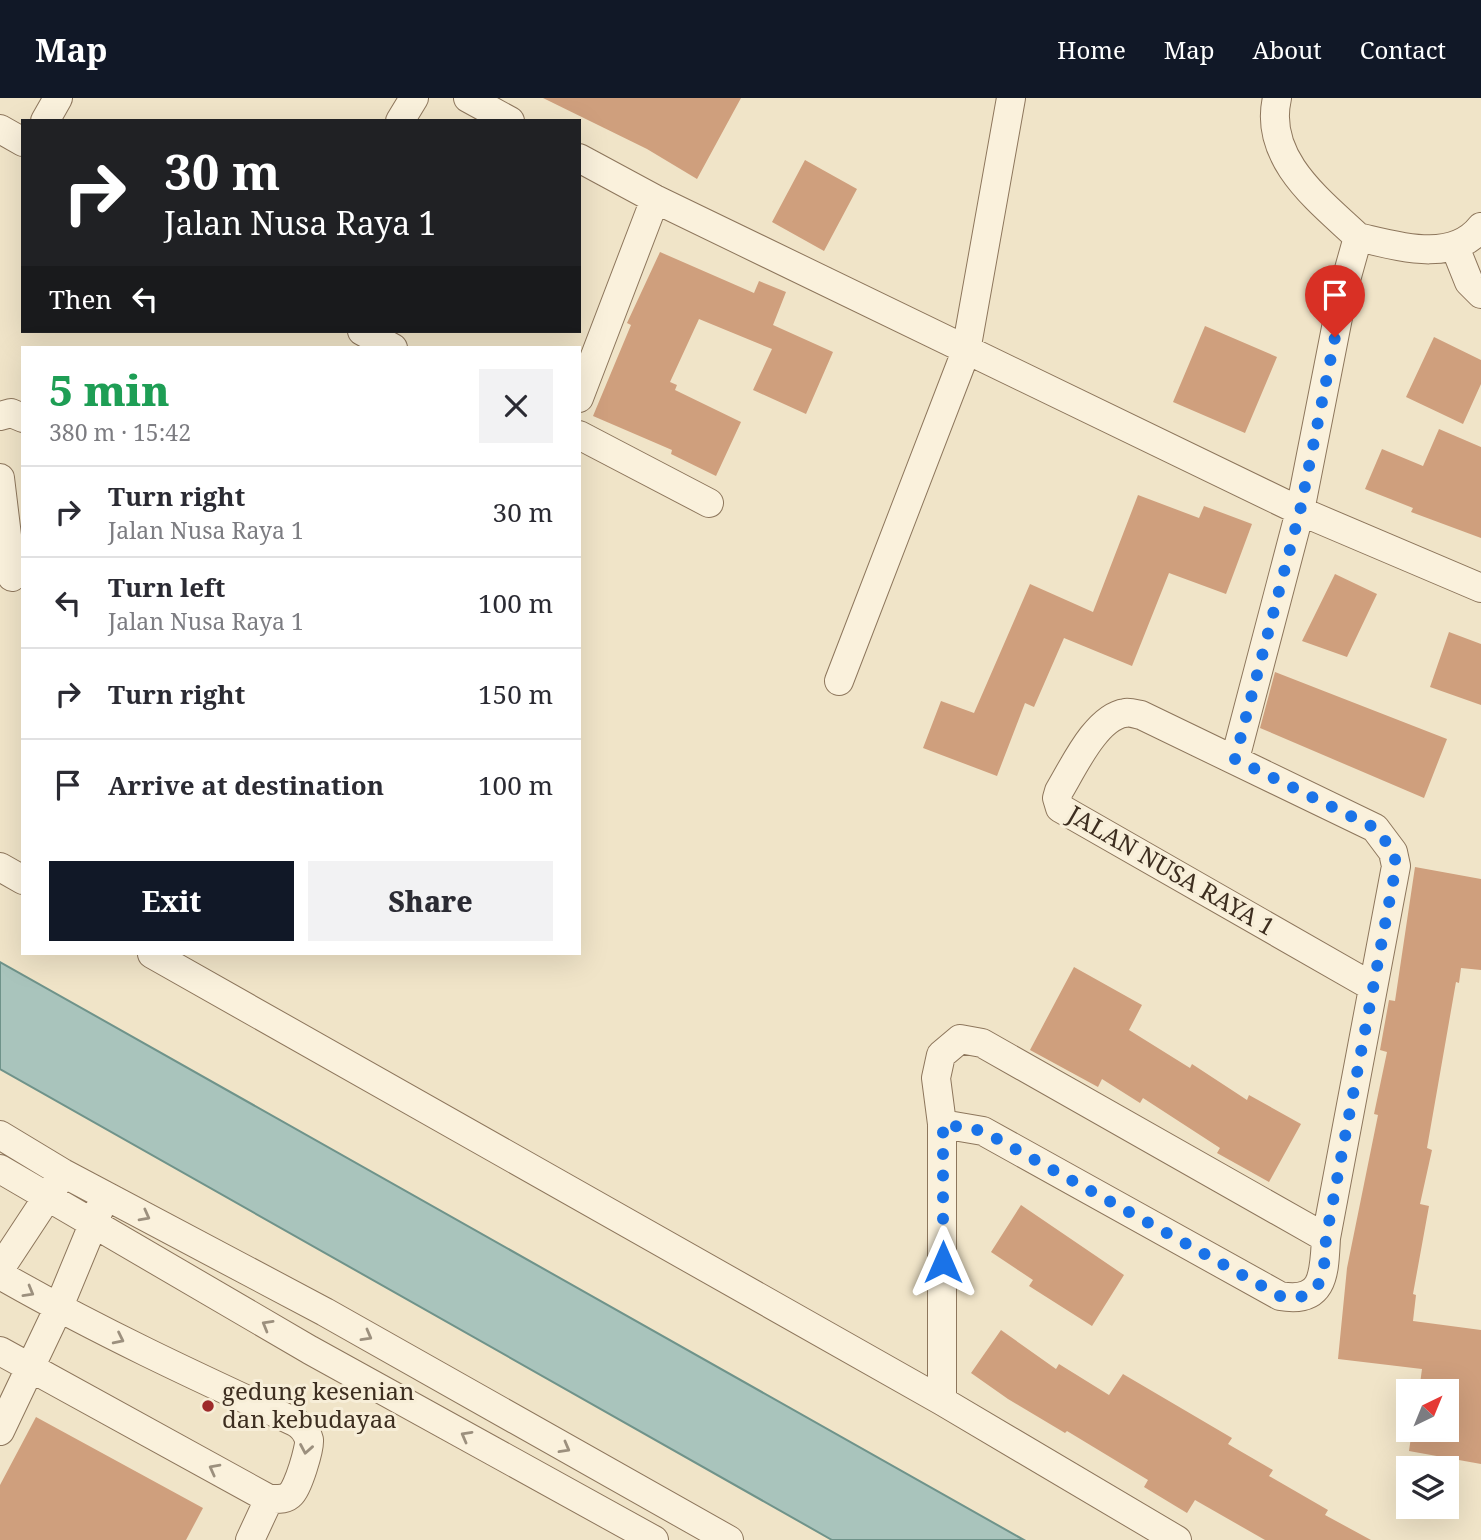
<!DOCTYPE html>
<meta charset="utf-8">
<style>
body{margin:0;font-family:"Noto Serif",serif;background:#f2f2f3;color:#2b2b33;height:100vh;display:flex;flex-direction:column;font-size:26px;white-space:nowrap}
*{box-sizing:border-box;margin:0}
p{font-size:23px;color:#7c7c81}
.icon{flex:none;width:38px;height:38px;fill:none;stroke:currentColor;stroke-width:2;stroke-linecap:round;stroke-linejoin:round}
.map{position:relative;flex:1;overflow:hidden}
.details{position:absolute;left:21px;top:248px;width:560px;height:609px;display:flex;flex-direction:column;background:#fff;border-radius:0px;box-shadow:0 7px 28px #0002}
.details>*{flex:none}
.guide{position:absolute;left:21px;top:21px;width:560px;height:214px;border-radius:0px;box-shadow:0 7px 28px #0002;background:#202124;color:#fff;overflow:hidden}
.needle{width:46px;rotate:43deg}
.tools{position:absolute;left:1396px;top:1281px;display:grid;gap:14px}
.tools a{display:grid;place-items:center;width:63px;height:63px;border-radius:0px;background:#fff;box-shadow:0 7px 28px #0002;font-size:35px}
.pin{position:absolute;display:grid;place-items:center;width:60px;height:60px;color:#fff;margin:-72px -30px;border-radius:50% 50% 50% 0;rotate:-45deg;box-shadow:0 0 7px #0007}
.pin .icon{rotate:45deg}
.me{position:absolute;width:77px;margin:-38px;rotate:0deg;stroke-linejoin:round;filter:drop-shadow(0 0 5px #0008)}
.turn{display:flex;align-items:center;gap:24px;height:147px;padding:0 28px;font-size:32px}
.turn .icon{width:91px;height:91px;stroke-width:2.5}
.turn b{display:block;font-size:49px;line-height:60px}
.then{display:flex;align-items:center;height:66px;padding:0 28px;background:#0003;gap:14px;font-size:26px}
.round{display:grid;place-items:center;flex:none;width:74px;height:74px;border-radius:0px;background:#f2f2f3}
.headline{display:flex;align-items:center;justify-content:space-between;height:119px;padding:0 28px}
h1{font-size:42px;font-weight:800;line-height:52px;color:#1e9e55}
.button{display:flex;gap:14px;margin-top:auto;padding:14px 28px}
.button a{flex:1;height:80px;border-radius:0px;background:#111827;color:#fff;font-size:28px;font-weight:800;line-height:80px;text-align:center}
.button a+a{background:#f2f2f3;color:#2b2b33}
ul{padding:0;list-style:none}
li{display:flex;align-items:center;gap:21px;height:91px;padding:0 28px;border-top:2px solid #e1e1e2}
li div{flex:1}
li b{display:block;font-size:26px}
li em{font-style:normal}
header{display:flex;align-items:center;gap:42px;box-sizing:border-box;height:98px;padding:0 35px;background:#111827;color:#fff}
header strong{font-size:33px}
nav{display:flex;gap:38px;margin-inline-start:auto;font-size:24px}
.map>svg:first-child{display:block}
</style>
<header>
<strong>Map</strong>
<nav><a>Home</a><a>Map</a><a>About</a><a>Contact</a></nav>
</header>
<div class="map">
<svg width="1481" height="1442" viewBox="0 0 1481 1442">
<rect width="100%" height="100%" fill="#f0e4c8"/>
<path fill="#a9c4bc" stroke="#6f938a" stroke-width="2" d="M0,864L1024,1442H832L0,971Z"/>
<path fill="#cf9f7d" d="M543,0H741L697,81L647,51Z
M805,62L857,91L824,153L772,124Z
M660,154L754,195L759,183L786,194L773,227L833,254L806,316L753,292L772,251L699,221L670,284L677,287L675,292L741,324L716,378L671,356L672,352L593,318L631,227L627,225Z
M1205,228L1277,259L1245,335L1173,304Z
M1434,239L1481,262V286L1463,326L1406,299Z
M1439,331L1481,349V440L1411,414L1413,410L1365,391L1382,351L1423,368Z
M1138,397L1199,420L1204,408L1252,426L1226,496L1169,475L1132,568L1064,540L1034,609L1025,605L997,678L923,650L941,603L974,615L1030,486L1093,514Z
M1335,476L1377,496L1347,559L1302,543Z
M1449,534L1481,546V607L1430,589Z
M1275,574L1447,641L1424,700L1260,630Z
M1415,769L1481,781V872L1461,870L1459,885L1456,884L1427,1050L1432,1052L1420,1106L1429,1108L1413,1196L1416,1197L1413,1223L1481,1232V1366L1409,1353L1412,1332H1447V1293H1419L1422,1271L1338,1261L1347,1170L1378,1017L1374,1016L1387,954L1380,952L1389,902L1395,903Z
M1074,869L1142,907L1129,932L1190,970L1192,966L1247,1002L1249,997L1301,1026L1269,1084L1217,1055L1220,1050L1143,1000L1140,1005L1102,981L1098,989L1030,952Z
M1021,1107L1124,1177L1092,1228L1029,1188L1033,1182L991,1154Z
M1001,1232L1056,1271L1059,1266L1109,1297L1123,1276L1232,1340L1228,1346L1273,1372L1269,1378L1328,1412L1325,1417L1371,1442H1265L1195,1402L1187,1415L1144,1389L1148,1382L1067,1333L1065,1335L1008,1301L971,1275Z
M36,1319L203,1410L186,1442H0V1387Z"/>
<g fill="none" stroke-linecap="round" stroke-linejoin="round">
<defs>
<path id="minor" d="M468,0L510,23
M1277,0C1263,61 1320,103 1358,139
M45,23L58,0
M400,23L414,0
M0,31L23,44
M579,60L655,101L1300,413L1481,490
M1455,149L1469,184L1481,196
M362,233L393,250
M579,300L655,101
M0,318L11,315L23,320
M579,337L709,405
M0,380L12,479
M839,583L966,253L1011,0
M1235,661L1300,413L1344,189L1358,139C1397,148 1452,166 1481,129
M0,769L23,782
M152,856L942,1303L1177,1442
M942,1026L983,1033L1280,1198C1325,1206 1324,1175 1326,1140
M0,1037L63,1075L325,1214L729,1442
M0,1071L310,1252L654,1442
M0,1171L56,1086
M0,1177C96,1232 195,1278 295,1324C302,1328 307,1334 309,1342C310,1350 298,1390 291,1396C286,1402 277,1401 269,1401L0,1253
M942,1303V1026L936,980L941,957L960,941L982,945L1326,1140L1396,768L1393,754L1375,730L1141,617C1136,616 1129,614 1125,615C1096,619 1073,670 1059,693L1057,700L1060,710L1373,889
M0,1333L58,1211L99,1112
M250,1442L269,1401"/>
</defs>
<use href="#minor" stroke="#8d765c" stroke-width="30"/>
<use href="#minor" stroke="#faf1dc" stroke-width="28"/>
</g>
<defs><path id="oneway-chevron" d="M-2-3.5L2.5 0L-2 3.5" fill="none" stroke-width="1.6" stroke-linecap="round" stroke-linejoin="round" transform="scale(1.75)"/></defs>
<g stroke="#9c907e">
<use href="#oneway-chevron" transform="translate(145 1118) rotate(28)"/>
<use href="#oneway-chevron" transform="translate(29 1194) rotate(30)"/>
<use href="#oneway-chevron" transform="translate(267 1227) rotate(-150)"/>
<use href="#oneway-chevron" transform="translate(367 1238) rotate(29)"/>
<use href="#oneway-chevron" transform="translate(119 1241) rotate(26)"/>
<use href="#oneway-chevron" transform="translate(466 1338) rotate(-151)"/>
<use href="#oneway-chevron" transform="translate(565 1350) rotate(29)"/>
<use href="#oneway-chevron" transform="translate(306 1351) rotate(100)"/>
<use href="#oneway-chevron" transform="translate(214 1371) rotate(-152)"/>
</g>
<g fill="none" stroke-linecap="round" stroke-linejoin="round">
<path stroke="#1a73e8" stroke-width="12" stroke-dasharray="0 21.6" d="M943,1164V1026L983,1033L1280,1198C1325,1206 1324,1174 1326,1140L1396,768L1394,754L1375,730L1235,661L1300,413L1335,239"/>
</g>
<circle fill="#9e2a2b" stroke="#f7eed8" stroke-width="2.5" cx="208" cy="1308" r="7"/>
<g text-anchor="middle" stroke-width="6" stroke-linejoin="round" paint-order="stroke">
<g font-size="24" fill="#3d2e20" stroke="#f7eed8">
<text transform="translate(1171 773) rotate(30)" y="8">JALAN NUSA RAYA 1</text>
</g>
<g font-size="24" fill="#3d2e20" stroke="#f7eed8" text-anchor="start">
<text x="222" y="1302">gedung kesenian<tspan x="222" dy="28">dan kebudayaa</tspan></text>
</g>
</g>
</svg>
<div class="tools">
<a><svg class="needle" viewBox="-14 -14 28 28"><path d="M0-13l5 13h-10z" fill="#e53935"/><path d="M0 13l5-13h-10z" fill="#7c7c81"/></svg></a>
<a><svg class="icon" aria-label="layers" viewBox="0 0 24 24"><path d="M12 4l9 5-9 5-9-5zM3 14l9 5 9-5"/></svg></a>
</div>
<div class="pin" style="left:1335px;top:239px;background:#d93025"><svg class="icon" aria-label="arrive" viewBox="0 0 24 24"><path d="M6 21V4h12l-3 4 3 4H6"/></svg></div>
<svg class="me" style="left:943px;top:1164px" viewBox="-20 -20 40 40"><path d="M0-17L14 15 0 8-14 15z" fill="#1a73e8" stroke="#fff" stroke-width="4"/></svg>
<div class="guide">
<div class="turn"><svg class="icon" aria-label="right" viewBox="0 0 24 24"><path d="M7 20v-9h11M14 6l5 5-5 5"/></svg><div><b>30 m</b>Jalan Nusa Raya 1</div></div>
<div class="then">Then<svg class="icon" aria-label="left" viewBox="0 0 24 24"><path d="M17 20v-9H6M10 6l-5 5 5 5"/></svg></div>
</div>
<section class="details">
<div class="headline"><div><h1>5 min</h1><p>380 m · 15:42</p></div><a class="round"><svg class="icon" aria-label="close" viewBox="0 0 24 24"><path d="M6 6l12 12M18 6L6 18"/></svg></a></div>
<ul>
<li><svg class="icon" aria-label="right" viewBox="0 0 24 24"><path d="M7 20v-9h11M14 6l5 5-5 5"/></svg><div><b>Turn right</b><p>Jalan Nusa Raya 1</p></div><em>30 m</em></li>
<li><svg class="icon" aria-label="left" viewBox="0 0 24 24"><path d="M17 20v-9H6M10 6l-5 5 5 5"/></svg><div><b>Turn left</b><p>Jalan Nusa Raya 1</p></div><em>100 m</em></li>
<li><svg class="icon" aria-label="right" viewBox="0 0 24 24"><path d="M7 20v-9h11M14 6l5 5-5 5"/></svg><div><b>Turn right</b></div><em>150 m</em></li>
<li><svg class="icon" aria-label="arrive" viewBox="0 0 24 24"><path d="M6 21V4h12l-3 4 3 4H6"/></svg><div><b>Arrive at destination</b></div><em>100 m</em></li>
</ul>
<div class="button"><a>Exit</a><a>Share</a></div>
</section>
</div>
